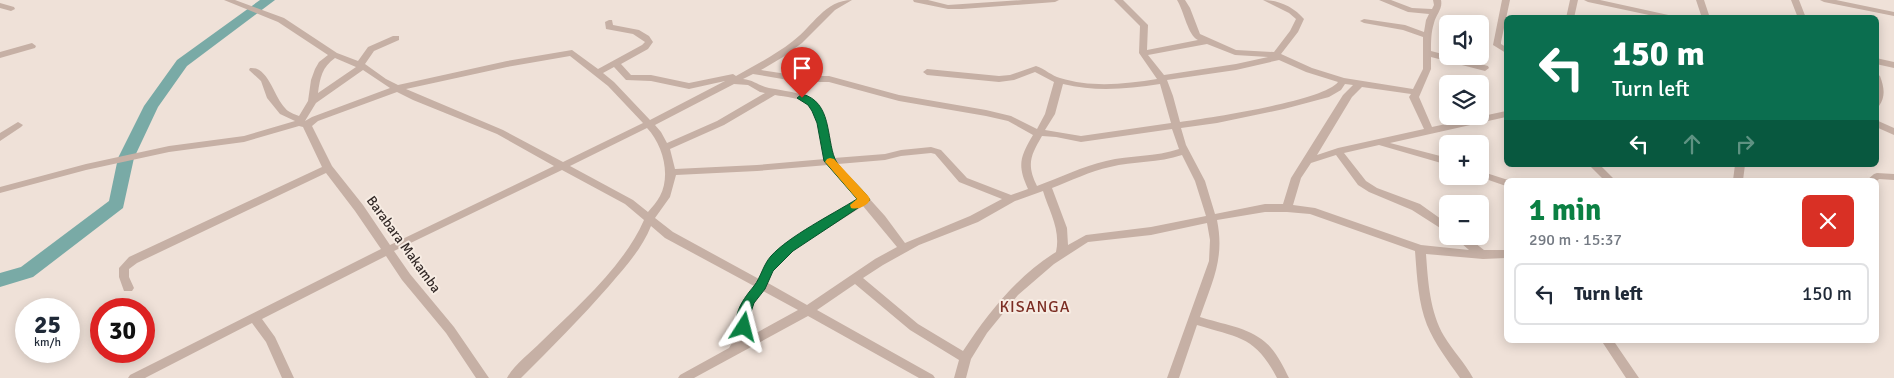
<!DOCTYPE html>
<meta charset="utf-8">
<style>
body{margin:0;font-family:Signika,sans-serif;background:#f2f2f3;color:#1f2937;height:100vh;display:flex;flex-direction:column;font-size:19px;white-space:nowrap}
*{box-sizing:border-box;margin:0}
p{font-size:16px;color:#747a83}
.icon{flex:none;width:28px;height:28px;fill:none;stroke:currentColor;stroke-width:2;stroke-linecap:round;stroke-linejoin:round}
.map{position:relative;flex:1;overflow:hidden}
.panel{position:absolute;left:1504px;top:178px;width:375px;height:165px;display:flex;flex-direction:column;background:#fff;border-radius:8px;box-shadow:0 2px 12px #0003}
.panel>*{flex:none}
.hud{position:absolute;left:1504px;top:15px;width:375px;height:152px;border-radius:8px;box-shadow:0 2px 12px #0003;background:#0b6e4f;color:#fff;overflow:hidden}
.fabs{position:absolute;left:1439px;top:15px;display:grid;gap:10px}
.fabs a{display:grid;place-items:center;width:50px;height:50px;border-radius:8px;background:#fff;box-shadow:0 2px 12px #0003;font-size:25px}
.speed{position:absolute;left:15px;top:298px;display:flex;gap:10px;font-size:25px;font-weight:700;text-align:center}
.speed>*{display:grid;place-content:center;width:65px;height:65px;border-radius:50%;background:#fff;box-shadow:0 2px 12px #0003;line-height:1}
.speed small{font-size:12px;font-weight:400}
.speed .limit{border:8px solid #d22;background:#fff;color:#111}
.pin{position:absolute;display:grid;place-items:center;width:42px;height:42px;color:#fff;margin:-51px -21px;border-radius:50% 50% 50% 0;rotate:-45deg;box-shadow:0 0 5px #0007}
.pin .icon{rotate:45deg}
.me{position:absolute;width:55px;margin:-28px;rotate:9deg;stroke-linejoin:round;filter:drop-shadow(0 0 4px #0008)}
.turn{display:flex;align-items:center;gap:18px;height:105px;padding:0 25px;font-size:22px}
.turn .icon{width:65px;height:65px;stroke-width:2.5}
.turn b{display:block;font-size:35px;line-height:42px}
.lanes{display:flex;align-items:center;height:48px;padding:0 25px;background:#0003;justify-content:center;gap:25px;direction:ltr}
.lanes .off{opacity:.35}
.round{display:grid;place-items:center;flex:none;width:52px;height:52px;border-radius:8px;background:#f2f2f3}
.overview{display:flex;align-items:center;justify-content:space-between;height:85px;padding:0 25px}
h1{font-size:30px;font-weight:700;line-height:38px;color:#0b8043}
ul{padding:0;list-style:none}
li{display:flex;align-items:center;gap:15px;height:62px;margin:0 10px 8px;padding:0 15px;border:2px solid #e0e1e3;border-radius:8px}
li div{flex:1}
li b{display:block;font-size:19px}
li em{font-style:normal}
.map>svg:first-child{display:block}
</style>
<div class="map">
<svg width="1894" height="378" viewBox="0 0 1894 378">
<rect width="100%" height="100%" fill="#efe1d8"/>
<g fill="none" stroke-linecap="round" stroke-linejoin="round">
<path fill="#79aaa6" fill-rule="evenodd" d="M260,0H275L187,66L158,107L134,158L123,208L33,277L0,287V273L21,267L109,201L118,158L144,106L177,60Z"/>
<path fill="#c6b0a5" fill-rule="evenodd" d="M224,0H235L284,18L337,53L358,61L368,47L393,36H399V40L374,51L365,64L386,79L398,85L507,61L572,50L598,69L642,45L645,42L633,34L606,29L605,22L609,20H612L613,25L639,30L649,36L653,42L648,49L621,64L631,75H651L689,83L733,74L736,76C756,65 775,55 793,41C813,26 825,0 852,0L835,10L802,43L783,57L761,70L800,76H829L899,95L986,110L1011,116L1037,129L1045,114L1054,82L1035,72L1014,80L999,82L927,75L923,72L927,69L999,76L1010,75L1036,66C1045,69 1052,76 1060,78C1092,88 1126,84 1157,79L1139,53L1140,26L1114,0H1123L1148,25L1147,50L1198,40C1188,36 1184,11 1177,0H1185L1190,8L1200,34L1236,50L1274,52L1290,31L1296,19L1289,13L1263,0C1279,0 1294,7 1304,19L1298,32L1281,54L1312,68L1344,78L1413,89L1423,69V37L1403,30L1364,23L1360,21L1364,19L1405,25L1424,32L1426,20L1429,14L1408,12L1379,0H1391L1412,8L1432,9L1434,5L1433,0H1441C1443,9 1436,14 1434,23C1431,32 1431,42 1431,51L1488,66L1489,68L1485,71L1431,57V69L1419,97L1432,127L1506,111V117L1390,143L1448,158V165L1379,145L1344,153L1366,181L1377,188L1420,204L1448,224V233L1412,210L1369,192L1358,185L1336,155L1311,163L1301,178L1293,205L1315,208L1421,245L1469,250L1453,236H1466L1484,250H1506V258L1483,259L1426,254C1428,282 1430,312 1444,336C1453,351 1465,363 1473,378H1460C1448,361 1435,344 1427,325C1418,302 1417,276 1415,251L1310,214L1287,212H1265L1217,220C1225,259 1212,282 1200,317C1221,324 1248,327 1265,342C1276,351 1283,366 1289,378H1277C1255,336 1239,338 1197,325L1179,378H1167L1209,261L1210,240L1207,223L1151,235L1088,242L1054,264L1018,295L987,333L971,359L966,378H954L959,360L910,330L855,284L817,310L933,375L935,378H919L808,316L694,378H678L680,375L729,348L738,333L737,318L743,301L754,286L665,238L651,226C642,249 625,267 609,286C581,318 551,348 521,378H507C513,366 531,352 541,342C577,307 624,266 644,220L625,204L562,170L394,251L410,274L454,327L489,378H476L446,333L402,280L386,256L262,319L275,337L294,378H282L266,342L252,323L145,378H128L130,375L381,249L355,211L326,173L137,263L129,269V277L134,288L132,291H124L119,277V268L129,257L322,167L303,127L299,126L244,142L169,152L86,170L0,193V187L86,164L169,146L244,136L295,121L280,114L267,98L261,81L249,70L250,68C268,66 274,97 285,108C288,112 294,114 299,116L308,101L311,80L315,69L319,62L328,55L278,22ZM1207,44L1235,55L1268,57L1236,64L1164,75L1148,55ZM570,56L608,86L643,123L563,162L503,130L406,89L507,67ZM335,58L356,67L318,93C320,78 322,67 335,58ZM1279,60L1306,72L1338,82C1324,101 1208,118 1180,122L1173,96L1167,80L1236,70ZM614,67L626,80L651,81L689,89L725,81L650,120L614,82L603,73ZM363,70L390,88L312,117L305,121L316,103ZM753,74L800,82H829L899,101L986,116L1008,121L1033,135C1020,157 1017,165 1028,189L1011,195L967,178L941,150L931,147L901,150L885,154L834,158C829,133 828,103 799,94C790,91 779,90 769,88C759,86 754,80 743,79ZM734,84L748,85L760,92L765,93L717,121L667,143L661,132L655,125ZM1063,84C1096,92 1127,89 1160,84L1171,123L1081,136L1045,130L1055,114ZM1345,84L1353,85L1343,95L1291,178L1283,204H1265L1215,214L1205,181L1186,145L1181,128L1217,123L1284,109L1329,97L1341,90ZM1362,87L1411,94L1409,97L1424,129L1338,148L1317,155L1352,97ZM397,92L413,100L497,134L554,166L390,245L363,205L332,166L312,126L318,121ZM775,95C785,97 801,97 809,106C821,119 822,142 825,159L757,165L675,169L670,149L724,125ZM647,128C663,145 671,175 660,196C657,202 652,207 648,212L633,200L570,166ZM1172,129L1179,149C1156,157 1130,155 1106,161C1083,166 1059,178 1037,186C1026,164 1031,155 1042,136L1056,137L1081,142ZM931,153L935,154L959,182L1002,199L970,216L905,243L885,216L838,164L885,160L901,156ZM1182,155L1195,181L1206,216L1151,227L1086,235L1068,245L1067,228L1052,188C1071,181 1090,171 1110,167C1133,161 1159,163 1182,155ZM828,165L858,200C826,219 773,243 759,279L673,232L655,218L670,197L676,175L757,171ZM1043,191C1049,211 1061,230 1056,252C1017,276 988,313 963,351L918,324L863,278L883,265L919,245L978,222L1015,201ZM863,206L897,247L875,259L807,305L768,283L773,271L792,251ZM763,291L798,310L747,338C751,331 748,325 749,317C750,307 757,299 763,291Z
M913,0H928L948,5L1023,0H1059L1055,2L962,9H948L914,2Z
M1502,0H1510L1501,42V44L1506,47V53L1493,45Z
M1570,0H1578L1574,18H1566Z
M1584,0H1600L1682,18H1663L1588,2Z
M1696,0H1704L1710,18H1702Z
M1791,0H1799L1806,18H1798Z
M1820,0H1836L1894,12V16L1824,2Z
M0,3L14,7L15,9L11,11L0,8Z
M32,43L36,46L35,48L0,58V52Z
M1876,58L1894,62V68L1876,64Z
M1876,73L1880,76C1884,87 1886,96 1879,106L1876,107Z
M1876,120L1894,128V135L1876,127Z
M18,122L23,125L21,127L0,141V133Z
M1589,165H1600L1615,180H1604Z
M1735,165H1745L1743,180H1733Z
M1480,171L1508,180H1506V186L1477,176H1480Z
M1877,173L1894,174V180L1879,179L1876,182V180H1867L1874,174Z
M1601,340H1613L1639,378H1626Z"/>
</g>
<path fill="#0b8043" stroke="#07532c" d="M802,94C832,102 826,137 835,159C840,171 862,187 870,200L793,251L773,271L765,289L754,303L749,318L750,327L748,330H739C731,315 744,298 754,286C761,277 763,265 771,256C789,236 833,214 857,199L824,161L817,123L812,111L808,105L797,98Z"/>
<path fill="#f59e0b" d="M830,158L834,159L869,197L870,200C867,206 858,210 851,208L850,205L857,199L827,164L825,162L827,159Z"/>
<g text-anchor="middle" stroke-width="4" stroke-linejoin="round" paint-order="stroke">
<g font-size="14" fill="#322826" stroke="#f7ece3">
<text transform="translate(404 244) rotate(54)" y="5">Barabara Makamba</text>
</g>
<g font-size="16" letter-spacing="1" fill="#7c2e24" stroke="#f7ece3">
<text x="1035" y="312">KISANGA</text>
</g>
</g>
</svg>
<div class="fabs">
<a><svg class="icon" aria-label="sound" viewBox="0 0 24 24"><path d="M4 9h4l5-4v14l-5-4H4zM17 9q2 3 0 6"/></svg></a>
<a><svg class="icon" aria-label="layers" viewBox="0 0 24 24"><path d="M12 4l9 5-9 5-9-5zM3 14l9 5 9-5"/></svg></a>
<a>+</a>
<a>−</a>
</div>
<div class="speed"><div>25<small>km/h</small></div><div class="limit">30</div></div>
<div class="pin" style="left:802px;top:98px;background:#d93025"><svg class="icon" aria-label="arrive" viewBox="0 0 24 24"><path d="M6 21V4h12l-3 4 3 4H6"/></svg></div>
<svg class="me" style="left:744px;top:327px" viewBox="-20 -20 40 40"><path d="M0-17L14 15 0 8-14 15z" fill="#0b8043" stroke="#fff" stroke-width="4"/></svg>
<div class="hud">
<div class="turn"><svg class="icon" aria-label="left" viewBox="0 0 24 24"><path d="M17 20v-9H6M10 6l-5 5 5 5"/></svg><div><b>150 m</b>Turn left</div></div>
<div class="lanes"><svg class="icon" aria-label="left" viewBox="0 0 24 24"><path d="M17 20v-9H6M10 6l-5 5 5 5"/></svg><svg class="icon off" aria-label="ahead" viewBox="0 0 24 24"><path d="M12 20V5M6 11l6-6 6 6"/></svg><svg class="icon off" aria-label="right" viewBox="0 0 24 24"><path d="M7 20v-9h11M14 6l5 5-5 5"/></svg></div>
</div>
<section class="panel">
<div class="overview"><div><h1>1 min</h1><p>290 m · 15:37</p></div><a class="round" style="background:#d93025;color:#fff"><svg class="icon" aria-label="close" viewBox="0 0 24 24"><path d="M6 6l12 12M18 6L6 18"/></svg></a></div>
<ul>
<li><svg class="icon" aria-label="left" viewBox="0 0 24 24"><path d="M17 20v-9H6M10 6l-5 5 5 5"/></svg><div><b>Turn left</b></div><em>150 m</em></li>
</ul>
</section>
</div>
